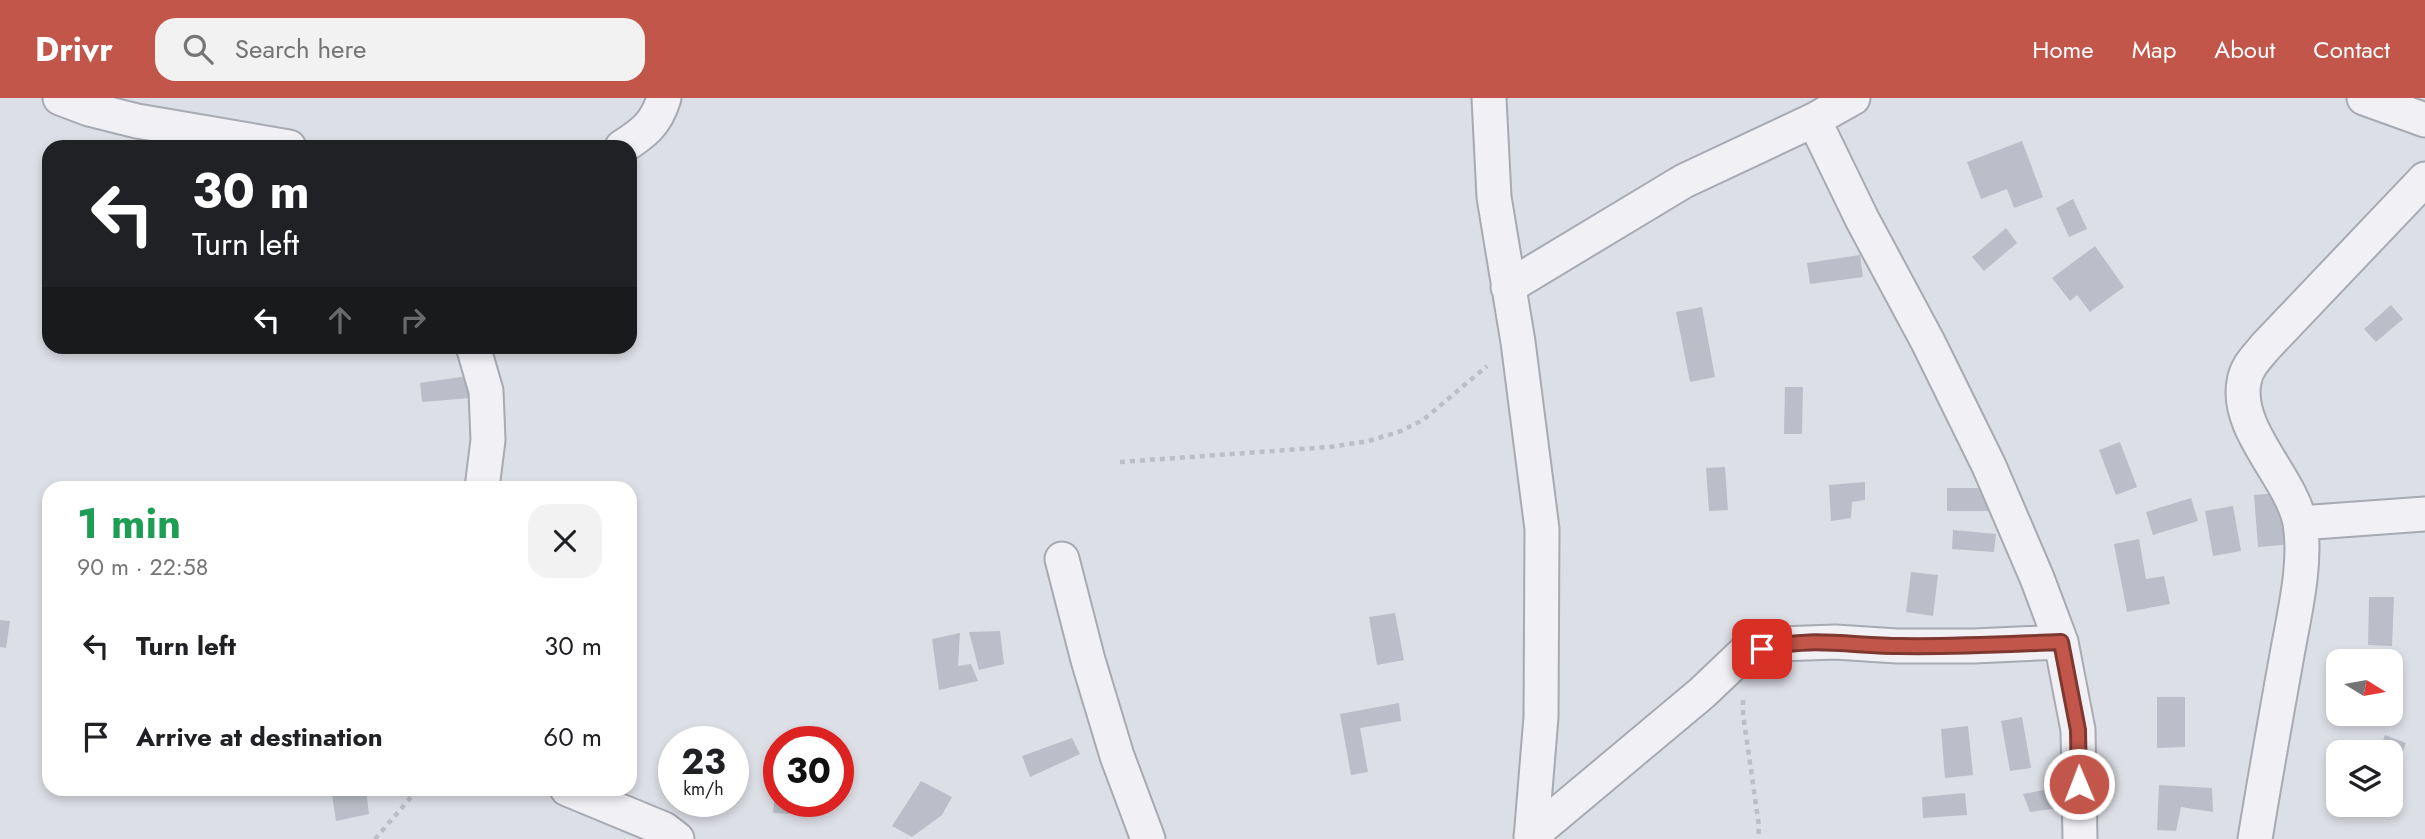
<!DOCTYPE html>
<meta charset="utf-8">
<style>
body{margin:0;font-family:Jost,sans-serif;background:#f2f2f2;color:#202124;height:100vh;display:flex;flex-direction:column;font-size:26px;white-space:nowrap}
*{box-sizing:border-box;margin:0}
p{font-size:23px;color:#757577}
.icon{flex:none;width:38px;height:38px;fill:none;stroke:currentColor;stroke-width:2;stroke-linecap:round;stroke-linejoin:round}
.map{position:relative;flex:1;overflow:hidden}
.side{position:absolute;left:42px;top:383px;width:595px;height:315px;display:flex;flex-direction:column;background:#fff;border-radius:21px;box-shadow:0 4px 10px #0003}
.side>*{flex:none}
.top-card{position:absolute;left:42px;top:42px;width:595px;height:214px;border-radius:21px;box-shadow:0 4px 10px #0003;background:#202124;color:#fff;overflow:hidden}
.needle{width:46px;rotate:101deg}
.fabs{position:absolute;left:2326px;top:551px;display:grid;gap:14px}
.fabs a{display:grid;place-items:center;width:77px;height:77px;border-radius:14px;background:#fff;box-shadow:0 4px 10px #0003;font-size:35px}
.speed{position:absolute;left:658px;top:628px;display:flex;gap:14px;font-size:35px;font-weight:700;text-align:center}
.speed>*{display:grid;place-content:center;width:91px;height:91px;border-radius:50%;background:#fff;box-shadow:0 4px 10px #0003;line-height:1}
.speed small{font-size:18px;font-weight:400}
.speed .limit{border:10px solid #d22;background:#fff;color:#111}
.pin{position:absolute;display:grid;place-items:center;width:60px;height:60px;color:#fff;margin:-30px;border-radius:14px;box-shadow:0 4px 10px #0006}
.me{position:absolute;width:77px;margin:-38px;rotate:359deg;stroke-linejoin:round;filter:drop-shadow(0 0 5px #0008)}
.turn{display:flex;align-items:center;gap:24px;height:147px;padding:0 35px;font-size:32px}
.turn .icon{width:91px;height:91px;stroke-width:2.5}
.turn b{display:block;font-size:49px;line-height:60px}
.lanes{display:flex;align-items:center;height:66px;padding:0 35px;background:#0003;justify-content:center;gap:35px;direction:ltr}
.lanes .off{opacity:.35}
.round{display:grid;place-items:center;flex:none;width:74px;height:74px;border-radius:21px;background:#f2f2f2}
.overview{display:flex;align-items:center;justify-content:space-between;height:119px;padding:0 35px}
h1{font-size:42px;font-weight:700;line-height:52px;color:#1e9e55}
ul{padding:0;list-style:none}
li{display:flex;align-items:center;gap:21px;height:91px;padding:0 35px}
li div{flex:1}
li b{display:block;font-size:26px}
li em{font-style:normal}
header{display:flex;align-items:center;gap:42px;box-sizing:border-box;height:98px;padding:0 35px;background:#c3564a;color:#fff}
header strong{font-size:33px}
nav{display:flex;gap:38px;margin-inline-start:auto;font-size:24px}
.search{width:490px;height:63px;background:#f2f2f2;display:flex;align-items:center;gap:18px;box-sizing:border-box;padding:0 24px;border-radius:21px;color:#757577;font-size:26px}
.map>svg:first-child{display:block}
</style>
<header>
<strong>Drivr</strong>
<div class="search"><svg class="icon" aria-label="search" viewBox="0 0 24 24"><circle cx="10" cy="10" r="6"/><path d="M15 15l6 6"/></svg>Search here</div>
<nav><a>Home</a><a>Map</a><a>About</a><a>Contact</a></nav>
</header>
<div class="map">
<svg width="2425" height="741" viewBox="0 0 2425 741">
<rect width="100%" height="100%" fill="#dddfe6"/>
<path fill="#bbbdc8" d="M2022,43L2043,99L2014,110L2007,91L1981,101L1967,64Z
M2073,101L2087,131L2069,139L2056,110Z
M2006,130L2017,145L1984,173L1972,159Z
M2095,148L2124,189L2090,214L2077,197L2070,203L2052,180Z
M1860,157L1863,179L1810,186L1807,165Z
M2391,207L2403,221L2376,244L2364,231Z
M1702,209L1715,279L1690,284L1676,214Z
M467,278L470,300L422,304L420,285Z
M1785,289H1803L1802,336H1784Z
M2120,344L2137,389L2116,397L2099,352Z
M1725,369L1728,412L1709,413L1706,370Z
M1865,384V402L1852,404L1851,420L1831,423L1829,387Z
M1947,390H1997V413H1947Z
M2290,394L2294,446L2258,449L2254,397Z
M2191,400L2198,423L2153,437L2146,414Z
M2233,408L2241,453L2213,458L2205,413Z
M1953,432L1996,436L1994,454L1952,451Z
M2139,441L2146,481L2164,478L2170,506L2127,514L2114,446Z
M1911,474L1938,477L1933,518L1906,514Z
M2369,499H2394L2392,548L2368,547Z
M1395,515L1404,562L1377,567L1369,519Z
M0,522L10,523L6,550L0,549Z
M1000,533L1004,566L979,572L969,534Z
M960,535L958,568L971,566L978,583L939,592L932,541Z
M630,546L637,547L631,579H630Z
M2157,599H2185V649L2157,650Z
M1399,605L1401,623L1360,630L1368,674L1351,677L1340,616Z
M2022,619L2031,670L2010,673L2001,623Z
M1968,628L1973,677L1945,680L1941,631Z
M2385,637L2406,645L2396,673L2390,671V654H2379Z
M1072,640L1080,656L1030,679L1022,658Z
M777,673H779V704H796L795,716L773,715Z
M921,683L952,699L942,717L912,739L892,728Z
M2070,687L2073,708L2030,714L2023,696Z
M2159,687L2212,690L2213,714L2181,709L2176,733L2157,732Z
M366,692L369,716L336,723L332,697Z
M1965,695L1967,717L1923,720L1922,699Z"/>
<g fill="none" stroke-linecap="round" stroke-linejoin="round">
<defs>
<path id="street" d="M60,0L89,11L137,23L289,49
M1489,0L1494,99L1518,244L1542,431L1541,619L1531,741
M2364,0L2425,22
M1814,22L1862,121L1928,244L1989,368L2037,480L2061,544L2078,632L2080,741
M622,49C644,35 656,26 664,0
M1508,189L1684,83L1814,22L1853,0
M473,248L486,293L488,342L482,390
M2300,425L2425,416
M1062,461L1088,562L1117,658L1148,741
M567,691L664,731L677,741
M1531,738L1702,595L1744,555L1779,546L1835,544L1897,548H1974L2061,544
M2255,741C2265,680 2276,618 2287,557C2294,517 2307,465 2300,425C2291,379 2235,332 2244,284C2246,269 2257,259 2266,248L2425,81"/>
</defs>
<use href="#street" stroke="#a7a9b3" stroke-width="37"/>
<path stroke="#bcbdc5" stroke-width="4.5" stroke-dasharray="5 5" stroke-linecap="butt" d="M1120,364L1329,349L1369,343L1401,333L1423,322L1487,268
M1743,602V616L1759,728L1758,741
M375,741L418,691"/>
<use href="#street" stroke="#f0f0f5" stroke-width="33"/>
</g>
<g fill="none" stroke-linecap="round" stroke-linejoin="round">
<defs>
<path id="route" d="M1762,551C1807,538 1854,548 1900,548C1954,549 2007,546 2061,544L2078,632L2079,686"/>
</defs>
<use href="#route" stroke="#7f3830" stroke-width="18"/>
<use href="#route" stroke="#c3564a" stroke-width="12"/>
</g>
</svg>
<div class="fabs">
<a><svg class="needle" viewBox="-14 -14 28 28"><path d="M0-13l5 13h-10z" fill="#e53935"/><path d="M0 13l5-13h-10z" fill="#757577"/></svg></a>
<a><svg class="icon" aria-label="layers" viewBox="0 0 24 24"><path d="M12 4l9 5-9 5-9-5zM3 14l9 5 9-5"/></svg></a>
</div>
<div class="speed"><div>23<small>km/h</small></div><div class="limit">30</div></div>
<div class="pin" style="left:1762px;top:551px;background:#d93025"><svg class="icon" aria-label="arrive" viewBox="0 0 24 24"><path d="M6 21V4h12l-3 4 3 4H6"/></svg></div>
<svg class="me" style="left:2079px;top:686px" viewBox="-20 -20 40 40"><circle r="17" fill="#c3564a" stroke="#fff" stroke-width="3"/><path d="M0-11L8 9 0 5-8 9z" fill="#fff"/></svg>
<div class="top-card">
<div class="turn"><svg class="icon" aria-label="left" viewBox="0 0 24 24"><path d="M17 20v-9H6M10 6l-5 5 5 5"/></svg><div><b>30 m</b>Turn left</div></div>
<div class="lanes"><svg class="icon" aria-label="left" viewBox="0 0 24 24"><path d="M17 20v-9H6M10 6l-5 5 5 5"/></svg><svg class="icon off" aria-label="ahead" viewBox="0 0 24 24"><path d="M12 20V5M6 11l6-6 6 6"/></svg><svg class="icon off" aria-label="right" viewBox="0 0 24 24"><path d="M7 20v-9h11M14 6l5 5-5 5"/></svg></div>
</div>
<section class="side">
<div class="overview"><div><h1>1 min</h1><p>90 m · 22:58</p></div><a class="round"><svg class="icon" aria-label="close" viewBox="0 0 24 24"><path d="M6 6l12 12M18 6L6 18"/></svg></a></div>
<ul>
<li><svg class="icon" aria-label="left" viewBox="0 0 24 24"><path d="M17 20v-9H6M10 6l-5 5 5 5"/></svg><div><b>Turn left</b></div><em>30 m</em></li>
<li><svg class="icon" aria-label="arrive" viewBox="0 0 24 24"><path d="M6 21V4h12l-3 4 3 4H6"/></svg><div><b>Arrive at destination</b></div><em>60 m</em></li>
</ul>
</section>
</div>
